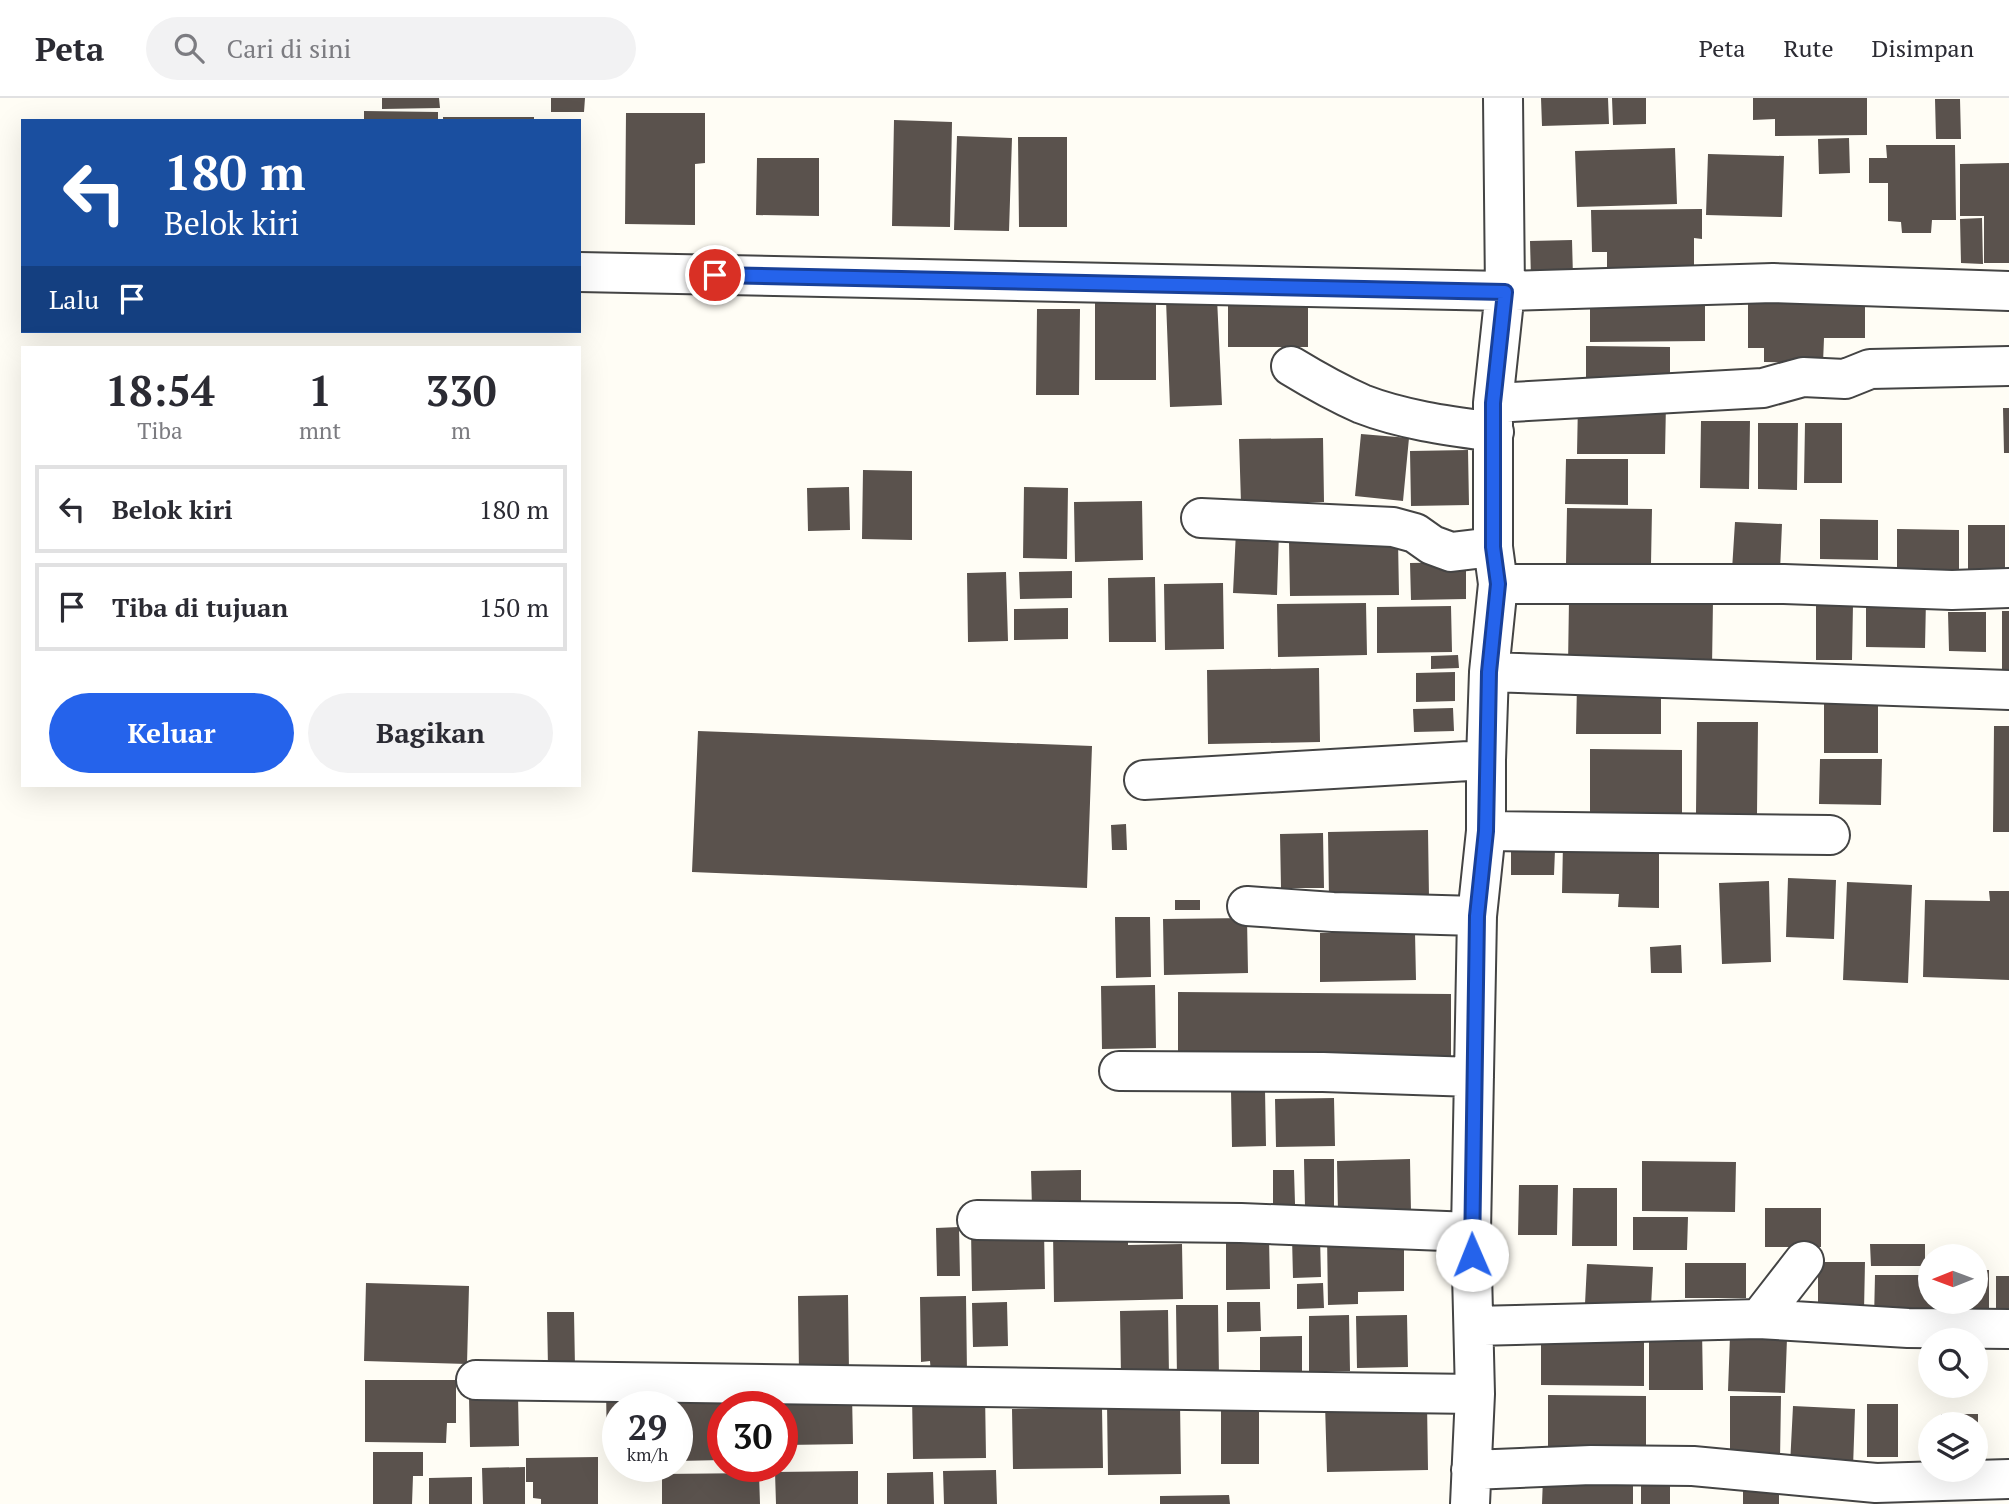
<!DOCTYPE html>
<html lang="id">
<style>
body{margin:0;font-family:"PT Serif",serif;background:#f2f2f3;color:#2b2b33;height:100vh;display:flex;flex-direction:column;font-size:26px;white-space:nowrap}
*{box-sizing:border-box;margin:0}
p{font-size:23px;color:#7c7c81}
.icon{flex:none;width:38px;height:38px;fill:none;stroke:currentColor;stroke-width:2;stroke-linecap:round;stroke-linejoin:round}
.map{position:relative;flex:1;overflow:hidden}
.side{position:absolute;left:21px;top:248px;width:560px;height:441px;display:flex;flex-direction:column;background:#fff;border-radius:0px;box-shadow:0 7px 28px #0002}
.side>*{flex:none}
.banner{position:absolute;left:21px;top:21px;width:560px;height:214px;border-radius:0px;box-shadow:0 7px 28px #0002;background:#1a4fa0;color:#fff;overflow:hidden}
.needle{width:46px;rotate:269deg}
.fabs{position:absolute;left:1918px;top:1146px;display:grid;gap:14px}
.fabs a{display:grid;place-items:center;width:70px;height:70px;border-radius:50%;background:#fff;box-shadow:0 7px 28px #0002;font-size:35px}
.speed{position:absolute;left:602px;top:1293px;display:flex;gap:14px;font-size:35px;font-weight:700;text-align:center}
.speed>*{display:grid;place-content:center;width:91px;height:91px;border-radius:50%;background:#fff;box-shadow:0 7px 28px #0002;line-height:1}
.speed small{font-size:18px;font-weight:400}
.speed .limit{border:10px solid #d22;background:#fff;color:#111}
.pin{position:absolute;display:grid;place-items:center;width:60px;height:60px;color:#fff;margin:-30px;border:4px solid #fff;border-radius:50%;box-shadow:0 2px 7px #0007}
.me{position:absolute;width:77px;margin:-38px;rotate:359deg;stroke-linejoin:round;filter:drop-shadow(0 0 5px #0008)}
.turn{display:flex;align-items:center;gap:24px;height:147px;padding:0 28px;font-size:32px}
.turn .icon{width:91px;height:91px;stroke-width:2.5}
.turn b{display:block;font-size:49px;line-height:60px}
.then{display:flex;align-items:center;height:66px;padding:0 28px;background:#0003;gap:14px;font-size:26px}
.eta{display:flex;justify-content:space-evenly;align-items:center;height:119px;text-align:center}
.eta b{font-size:42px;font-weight:800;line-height:49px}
.button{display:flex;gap:14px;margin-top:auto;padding:14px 28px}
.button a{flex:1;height:80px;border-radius:42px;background:#2563eb;color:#fff;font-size:28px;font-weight:800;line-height:80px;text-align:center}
.button a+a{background:#f2f2f3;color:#2b2b33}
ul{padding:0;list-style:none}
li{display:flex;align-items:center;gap:21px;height:88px;margin:0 14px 10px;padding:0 14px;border:4px solid #e1e1e2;border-radius:0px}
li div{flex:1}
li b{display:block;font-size:26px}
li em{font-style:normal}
header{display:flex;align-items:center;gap:42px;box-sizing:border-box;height:98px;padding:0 35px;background:#fff;border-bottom:2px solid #e1e1e2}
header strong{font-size:33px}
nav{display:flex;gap:38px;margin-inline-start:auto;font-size:24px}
.search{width:490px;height:63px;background:#f2f2f3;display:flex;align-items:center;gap:18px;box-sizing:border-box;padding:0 24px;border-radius:38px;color:#7c7c81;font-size:26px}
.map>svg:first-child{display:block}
</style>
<header>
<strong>Peta</strong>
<div class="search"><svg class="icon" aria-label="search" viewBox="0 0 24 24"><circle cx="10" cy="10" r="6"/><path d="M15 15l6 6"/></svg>Cari di sini</div>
<nav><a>Peta</a><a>Rute</a><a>Disimpan</a></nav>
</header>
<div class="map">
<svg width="2009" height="1406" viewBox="0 0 2009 1406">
<rect width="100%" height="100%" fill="#fffdf5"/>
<path fill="#5a524d" d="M382,0H439L440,10L382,11Z
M551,0H585L584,14H551Z
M1541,0H1608L1609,26L1542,28Z
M1612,0H1646V26L1613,27Z
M1753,0H1867V37L1775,38V21L1753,22Z
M1935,1H1960L1961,41H1936Z
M364,13L438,14V23H364Z
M626,15H705V65L695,66V127L625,126Z
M443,19H534V23H443Z
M894,22L952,24L950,129L892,128Z
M957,38L1012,40L1009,133L954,132Z
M1018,39H1067V129H1019Z
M1849,40L1850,75L1819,76L1818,41Z
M1886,47H1955L1956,122H1932L1931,135H1902L1901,124L1888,123V85H1869V60H1887Z
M1675,50L1677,106L1577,109L1575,53Z
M1708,56L1784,58L1782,119L1706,117Z
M757,60H819V118L756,117Z
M2009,65V165H1984V118H1960V66Z
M1702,111V141L1694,140V179L1607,180V154H1592L1591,112Z
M1982,120L1983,166L1961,165L1960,121Z
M1572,142L1573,179L1531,180L1530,143Z
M1095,194H1156V282H1095Z
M1748,198H1865V240H1824L1823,265L1764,264V250H1748Z
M1217,200L1222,307L1170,309L1166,202Z
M1590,201H1705V243L1590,244Z
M1228,204H1308V249H1228Z
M1037,211H1080L1079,297H1036Z
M1586,248L1670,249V292L1586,291Z
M1578,304L1666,305L1665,356H1577Z
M2003,310H2009V355H2004Z
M1701,323H1750L1749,391L1700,390Z
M1758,325H1798L1797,392L1758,391Z
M1805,325H1842V385H1804Z
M1361,336L1409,340L1403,403L1355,398Z
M1323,340L1324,404L1241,405L1239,341Z
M1468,352L1469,407L1411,408L1410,353Z
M1566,361H1628V407L1565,406Z
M863,372L912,373V442L862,441Z
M849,389L850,432L808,433L807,390Z
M1024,389L1068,390L1067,461L1023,460Z
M1142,403L1143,462L1075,464L1074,404Z
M1567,410L1652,411L1651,466H1566Z
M1820,421L1878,422V462L1820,461Z
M1735,424L1782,426L1780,473L1732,472Z
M1968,427H2005V478H1968Z
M1897,431L1959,432V480L1897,479Z
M1236,433L1279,434L1277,497L1233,495Z
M1398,442L1399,497L1290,498L1289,444Z
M1466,464V501L1411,502L1410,465Z
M1072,473V500L1020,501L1019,474Z
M1006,474L1008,543L968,544L967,475Z
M1155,479L1156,544H1109L1108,480Z
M1223,485L1224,551L1165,552L1164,486Z
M1866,500L1926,501L1925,550L1866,549Z
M1569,501L1713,502L1712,569L1568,568Z
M1366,505L1367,557L1278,559L1277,506Z
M1816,506H1853L1852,562H1816Z
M1451,508L1452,554L1377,555V509Z
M1068,510V541L1014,542V511Z
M2002,513H2009V578H2002Z
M1948,514H1986V554L1949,553Z
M1458,557L1459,570L1431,571V558Z
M1319,570L1320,644L1208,646L1207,572Z
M1455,574V603L1416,604V575Z
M1577,585H1661V636H1576Z
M1824,598L1878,599V655H1824Z
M1453,610L1454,633L1414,634L1413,611Z
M1697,624H1758L1757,716L1696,715Z
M1994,628H2009V734H1993Z
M698,633L1092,648L1087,790L692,774Z
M1590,651L1682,652V720L1590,719Z
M1820,661H1882L1881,707L1819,706Z
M1126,726L1127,752H1112L1111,727Z
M1428,732L1429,800L1329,802L1328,734Z
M1323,735L1324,790H1281L1280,736Z
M1563,745L1659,746V810L1618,809L1619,796L1562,795Z
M1511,752H1555L1554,777H1511Z
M1788,780L1836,782L1834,841L1786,839Z
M1769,783L1771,864L1722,866L1719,785Z
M1847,784L1912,787L1908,885L1843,882Z
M1989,793H2009V882L1923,879L1925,802L1990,803Z
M1175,802H1200V812H1175Z
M1115,819H1150L1151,879L1116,880Z
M1247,820L1248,875L1164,877L1163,821Z
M1415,834L1416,882L1320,884V835Z
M1681,847L1682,875H1651L1650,849Z
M1155,887L1156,950L1102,951L1101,888Z
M1178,894L1451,896V958L1178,957Z
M1265,991L1266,1048L1232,1049L1231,992Z
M1334,1000L1335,1048L1276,1049L1275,1001Z
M1304,1061H1334V1110H1305Z
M1410,1061L1411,1114L1338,1115L1337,1063Z
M1642,1063L1736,1064L1735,1114L1642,1113Z
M1081,1072V1109L1032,1110L1031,1073Z
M1273,1072H1294L1295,1106H1273Z
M1519,1087H1558L1557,1137H1518Z
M1573,1090H1617V1148H1572Z
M1765,1110H1821V1149H1765Z
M1633,1119H1688L1687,1152H1633Z
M959,1129L960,1178H937L936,1130Z
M1044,1131L1045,1191L972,1193L971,1132Z
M1128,1133V1147L1182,1146L1183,1201L1054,1204L1053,1134Z
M1327,1136L1404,1148V1193L1358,1194V1206L1328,1207Z
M1269,1139L1270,1191L1226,1192V1140Z
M1292,1139H1320L1321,1179L1293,1180Z
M1870,1146H1925V1168H1871Z
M1818,1164H1865L1864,1213H1818Z
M1685,1165H1746V1200H1685Z
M1587,1166L1653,1169L1651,1209L1585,1206Z
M1976,1172H1989V1219L1954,1218V1204H1976Z
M1875,1177H1930V1204H1946V1221H1874Z
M1996,1178H2009V1220H1996Z
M366,1185L469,1188L467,1266L364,1263Z
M1323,1185L1324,1210L1297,1211V1186Z
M848,1197L849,1275L799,1276L798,1198Z
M966,1198L967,1276H931L930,1263L921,1264L920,1199Z
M1007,1204L1008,1248L973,1249L972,1205Z
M1227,1204H1260L1261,1233L1227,1234Z
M1176,1207H1218L1219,1280H1177Z
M1168,1212L1169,1278L1121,1279L1120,1213Z
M547,1214H574L575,1270H548Z
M1349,1217L1350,1273H1309V1218Z
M1407,1217L1408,1269L1357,1270L1356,1218Z
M1702,1231L1703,1292H1649V1232Z
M1302,1238V1277L1260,1278V1239Z
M1730,1238L1787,1240L1785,1295L1728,1293Z
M1541,1240H1644V1288L1541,1287Z
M365,1282H456V1325H447L446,1345L365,1344Z
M668,1288V1309H618V1357H607L606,1289Z
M985,1294L986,1360L913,1361L912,1295Z
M852,1296L853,1346L785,1347L784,1297Z
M518,1297L519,1348L470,1349L469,1298Z
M1548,1297L1646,1298V1349H1548Z
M1730,1298H1781L1780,1362H1730Z
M764,1302V1309H723V1362L677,1363V1309H674V1303Z
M1180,1304L1181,1376L1108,1377L1107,1305Z
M1427,1304L1428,1372L1327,1374L1325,1306Z
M1867,1306H1898V1359H1867Z
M1793,1308L1855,1311L1853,1370L1790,1367Z
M1221,1309H1259V1366H1221Z
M1102,1310L1103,1370L1013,1371L1012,1311Z
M1941,1316H1978V1372H1976V1326H1941Z
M373,1354H423V1378H413L412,1406H373Z
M598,1359V1406H541V1401L533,1400V1384H526V1360Z
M525,1369V1406H483L482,1370Z
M996,1372L997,1406H944L943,1373Z
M858,1373V1406H776L775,1374Z
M933,1374L934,1406H887V1375Z
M759,1375L760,1406H662V1376Z
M1641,1375H1670V1406H1641Z
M472,1379V1406H429V1380Z
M1543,1379L1633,1380V1406H1542Z
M1743,1389L1779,1390V1406H1743Z
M1229,1397L1230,1406H1160V1398Z"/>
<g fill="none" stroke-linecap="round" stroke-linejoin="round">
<defs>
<path id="minor" d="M579,174L1505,193L1773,185L2009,193
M1291,268C1314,282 1337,295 1362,306C1403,322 1450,328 1494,334
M1493,305L1763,290L1803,279L1845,281L1870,271L2009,268
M1201,420L1393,429L1415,435L1432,447L1451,454L1493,449
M1498,486H1784L1952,492L2009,490
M1489,574L2009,592
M1144,682L1486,662
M1486,733L1830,737
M1247,808L1333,814L1477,818
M1119,973L1323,974L1474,979
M977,1122L1241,1125L1471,1134
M1759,1221L1908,1230L2009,1231
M1474,1228L1759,1221L1804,1163
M476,1282L1475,1296
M1471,1372L1591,1367L1693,1368L1876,1385L2009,1381
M1470,1406L1475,1296L1471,1134L1477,818L1486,733V662L1489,574L1498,486L1493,449V305L1505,193L1503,0"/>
</defs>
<use href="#minor" stroke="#444" stroke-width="42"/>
<use href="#minor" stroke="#fff" stroke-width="38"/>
</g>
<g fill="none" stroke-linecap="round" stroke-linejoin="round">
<defs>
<path id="route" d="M715,177L1505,194L1493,305V449L1498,486L1489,574L1486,733L1477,818L1472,1157"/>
</defs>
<use href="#route" stroke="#184099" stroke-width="18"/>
<use href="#route" stroke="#2563eb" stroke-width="12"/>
</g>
</svg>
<div class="fabs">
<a><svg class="needle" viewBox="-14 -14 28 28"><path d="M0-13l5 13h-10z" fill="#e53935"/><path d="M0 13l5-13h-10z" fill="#7c7c81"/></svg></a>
<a><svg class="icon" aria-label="search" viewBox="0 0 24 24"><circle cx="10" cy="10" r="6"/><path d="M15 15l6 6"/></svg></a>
<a><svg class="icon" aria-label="layers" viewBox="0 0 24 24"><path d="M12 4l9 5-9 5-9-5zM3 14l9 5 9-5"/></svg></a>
</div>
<div class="speed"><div>29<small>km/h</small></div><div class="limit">30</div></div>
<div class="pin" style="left:715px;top:177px;background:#d93025"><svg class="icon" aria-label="arrive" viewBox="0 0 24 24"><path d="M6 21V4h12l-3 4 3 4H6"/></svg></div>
<svg class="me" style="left:1472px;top:1157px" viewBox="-20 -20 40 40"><circle r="19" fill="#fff"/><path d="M0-13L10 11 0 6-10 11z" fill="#2563eb"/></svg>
<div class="banner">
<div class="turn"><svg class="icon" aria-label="left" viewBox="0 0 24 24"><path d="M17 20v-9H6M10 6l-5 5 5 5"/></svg><div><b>180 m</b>Belok kiri</div></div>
<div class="then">Lalu<svg class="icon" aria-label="arrive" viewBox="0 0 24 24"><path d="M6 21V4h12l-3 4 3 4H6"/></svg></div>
</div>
<section class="side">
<div class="eta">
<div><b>18:54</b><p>Tiba</p></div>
<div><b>1</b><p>mnt</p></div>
<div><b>330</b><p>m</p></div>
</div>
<ul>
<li><svg class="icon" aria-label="left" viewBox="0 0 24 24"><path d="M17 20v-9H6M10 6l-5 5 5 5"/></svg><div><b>Belok kiri</b></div><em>180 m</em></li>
<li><svg class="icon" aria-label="arrive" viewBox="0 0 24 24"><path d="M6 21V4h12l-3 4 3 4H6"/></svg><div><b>Tiba di tujuan</b></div><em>150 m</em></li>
</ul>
<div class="button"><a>Keluar</a><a>Bagikan</a></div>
</section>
</div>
